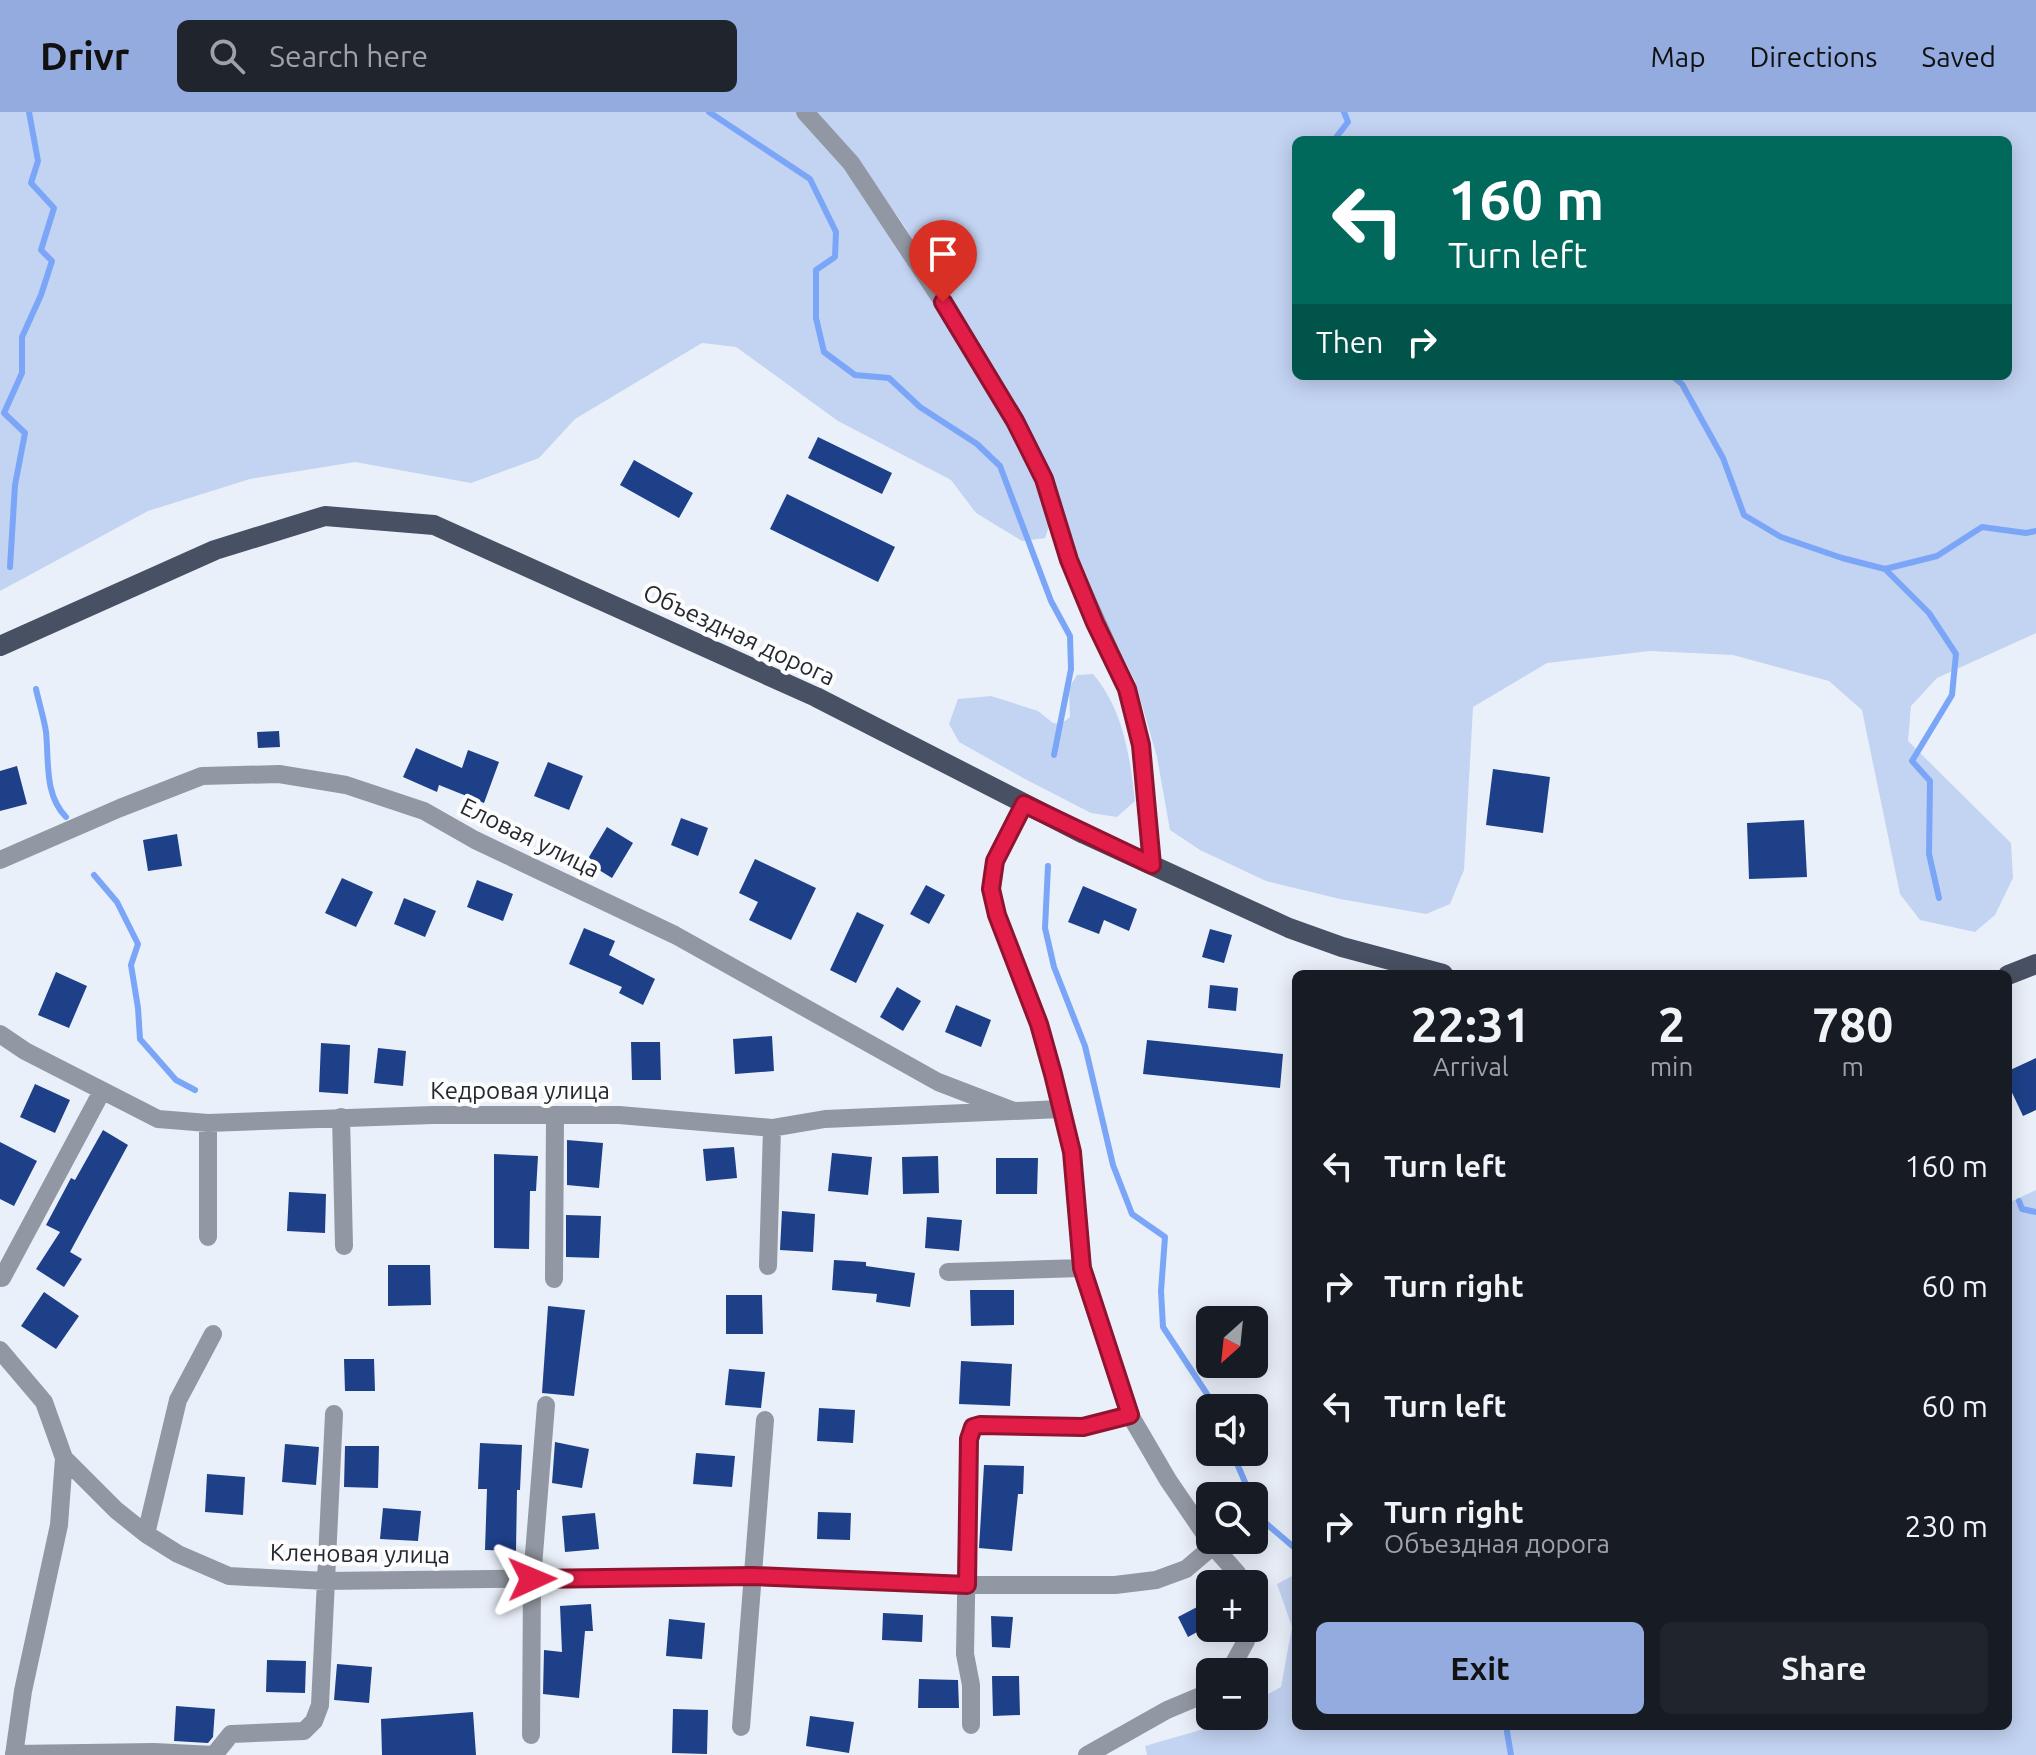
<!DOCTYPE html>
<meta charset="utf-8">
<style>
body{margin:0;font-family:Ubuntu,sans-serif;background:#20242c;color:#f1f3f6;height:100vh;display:flex;flex-direction:column;font-size:30px;white-space:nowrap}
*{box-sizing:border-box;margin:0}
p{font-size:26px;color:#9ea1a6}
.icon{flex:none;width:44px;height:44px;fill:none;stroke:currentColor;stroke-width:2;stroke-linecap:round;stroke-linejoin:round}
.map{position:relative;flex:1;overflow:hidden}
.sheet{position:absolute;left:1292px;top:858px;width:720px;height:760px;display:flex;flex-direction:column;background:#171b24;border-radius:12px;box-shadow:0 4px 20px #0003}
.sheet>*{flex:none}
.top-card{position:absolute;left:1292px;top:24px;width:720px;height:244px;border-radius:12px;box-shadow:0 4px 20px #0003;background:#00695c;color:#fff;overflow:hidden}
.needle{width:52px;rotate:207deg}
.fabs{position:absolute;left:1196px;top:1194px;display:grid;gap:16px}
.fabs a{display:grid;place-items:center;width:72px;height:72px;border-radius:12px;background:#171b24;box-shadow:0 4px 20px #0003;font-size:40px}
.pin{position:absolute;display:grid;place-items:center;width:68px;height:68px;color:#fff;margin:-82px -34px;border-radius:50% 50% 50% 0;rotate:-45deg;box-shadow:0 0 8px #0007}
.pin .icon{rotate:45deg}
.me{position:absolute;width:88px;margin:-44px;rotate:89deg;stroke-linejoin:round;filter:drop-shadow(0 0 6px #0008)}
.turn{display:flex;align-items:center;gap:28px;height:168px;padding:0 24px;font-size:36px}
.turn .icon{width:104px;height:104px;stroke-width:2.5}
.turn b{display:block;font-size:56px;line-height:68px}
.then{display:flex;align-items:center;height:76px;padding:0 24px;background:#0003;gap:16px;font-size:30px}
.eta{display:flex;justify-content:space-evenly;align-items:center;height:136px;text-align:center}
.eta b{font-size:48px;font-weight:700;line-height:56px}
.action{display:flex;gap:16px;margin-top:auto;padding:16px 24px}
.action a{flex:1;height:92px;border-radius:12px;background:#93abde;color:#111;font-size:32px;font-weight:700;line-height:92px;text-align:center}
.action a+a{background:#20242c;color:#f1f3f6}
ul{padding:0;list-style:none}
li{display:flex;align-items:center;gap:24px;height:120px;padding:0 24px}
li div{flex:1}
li b{display:block;font-size:30px}
li em{font-style:normal}
header{display:flex;align-items:center;gap:48px;box-sizing:border-box;height:112px;padding:0 40px;background:#93abde;color:#111}
header strong{font-size:38px}
nav{display:flex;gap:44px;margin-inline-start:auto;font-size:28px}
.search{width:560px;height:72px;background:#20242c;display:flex;align-items:center;gap:20px;box-sizing:border-box;padding:0 28px;border-radius:12px;color:#9ea1a6;font-size:30px}
.map>svg:first-child{display:block}
</style>
<header>
<strong>Drivr</strong>
<div class="search"><svg class="icon" aria-label="search" viewBox="0 0 24 24"><circle cx="10" cy="10" r="6"/><path d="M15 15l6 6"/></svg>Search here</div>
<nav><a>Map</a><a>Directions</a><a>Saved</a></nav>
</header>
<div class="map">
<svg width="2036" height="1643" viewBox="0 0 2036 1643">
<rect width="100%" height="100%" fill="#eaf0fa"/>
<path fill="#c3d3f2" fill-rule="evenodd" d="M0,0H796L840,47L926,176L1002,300L1030,357L1049,414L1045,426L1022,429L976,401L951,368L838,309L736,235L702,231L575,307L539,346L471,371L355,350L250,367L148,399L0,479Z
M817,0H2036V521L1937,566L1911,594L1908,629L2011,731L2013,766L1995,803L1975,820L1920,808L1900,782L1862,598L1829,569L1733,543L1650,539L1547,551L1473,595L1464,758L1450,792L1426,802L1340,787L1266,769L1200,738L1170,718L1157,645L1135,569L1091,483L1051,363L996,266L905,115L868,62ZM1296,28H2008V264H1296Z
M1093,562C1123,597 1130,644 1135,689L1117,705L1091,701L1025,667L959,630L949,612L958,587L991,584L1038,599L1053,611L1061,612L1070,605L1069,576L1077,563Z
M2036,1078V1643H1147L1145,1634L1214,1614L1230,1604H1254V1590L1281,1575L1292,1515L1277,1472L1296,1462V1614H2008V1091Z"/>
<g fill="none" stroke-linecap="round" stroke-linejoin="round">
<path stroke="#7ba6f8" stroke-width="6" d="M709,0L810,67L836,120L835,145L816,158V206L824,240L855,263L889,266L920,295L977,332L1000,354L1051,489L1070,524L1071,557L1054,643
M1334,28L1348,10L1344,0
M1672,264L1682,272L1723,346L1744,403L1781,425L1842,446L1885,457L1937,444L1982,415L2026,421L2036,419
M10,455L15,373L25,321L4,301L22,261V225L41,183L52,149L41,138L54,96L31,71L38,49L29,0
M1885,457L1929,501L1956,542L1952,583L1912,649L1930,669L1929,742L1939,786
M36,577C39,591 44,606 46,620C49,648 44,683 66,705
M1048,754L1045,816L1054,855L1085,934L1113,1053L1132,1102L1165,1125L1161,1179L1163,1215L1207,1282L1213,1296
M94,763L117,790L138,832L131,853L138,896L140,927L176,968L195,978
M2019,1089L2022,1097L2036,1100
M1232,1340L1251,1384
M1254,1390L1262,1408L1296,1437
M1506,1614L1511,1643"/>
</g>
<path fill="#1d4089" d="M818,325L892,361L882,382L808,346Z
M634,348L693,381L679,406L620,373Z
M787,382L895,435L878,470L770,417Z
M279,619L280,635L258,636L257,620Z
M416,636L462,656L468,638L499,650L484,691L439,673L437,680L403,665Z
M548,650L583,664L569,698L534,684Z
M17,654L27,692L0,699V659Z
M1493,657L1550,665L1543,721L1486,713Z
M681,706L708,716L698,744L671,733Z
M1804,708L1807,765L1749,767L1747,711Z
M607,715L633,731L612,766L586,750Z
M177,722L182,754L148,759L143,728Z
M755,747L816,776L791,828L749,808L758,790L739,781Z
M342,766L373,780L356,815L325,801Z
M477,768L513,782L503,809L467,795Z
M926,773L945,783L929,812L910,802Z
M1083,774L1137,797L1129,819L1104,808L1099,822L1068,810Z
M404,786L436,799L425,825L394,812Z
M857,800L884,813L856,871L830,858Z
M584,816L615,829L609,843L655,867L643,893L619,881L622,875L569,852Z
M1210,817L1232,823L1224,851L1202,845Z
M56,860L87,874L69,916L38,903Z
M1210,873L1238,876L1236,899L1208,896Z
M897,875L921,889L903,919L880,905Z
M956,893L991,908L981,935L945,920Z
M772,924L774,959L735,962L733,927Z
M1147,928L1283,942L1280,976L1143,962Z
M631,930H660L661,968H632Z
M321,931L350,933L348,982L319,980Z
M378,936L406,939L403,974L374,971Z
M2036,946V998L2023,1004L2008,972V959Z
M35,972L70,988L55,1021L20,1005Z
M103,1018L128,1033L70,1140L82,1147L64,1175L36,1157L60,1120L46,1113L71,1066L75,1068Z
M567,1028L603,1031L599,1076L567,1073Z
M0,1030L37,1049L14,1094L0,1087Z
M734,1035L737,1066L706,1069L703,1037Z
M832,1041L872,1045L868,1083L828,1079Z
M494,1042L538,1044L536,1079H530L529,1137L494,1136Z
M938,1044L939,1081L903,1082L902,1045Z
M996,1046H1038L1037,1082H996Z
M289,1080L326,1082L325,1121L287,1119Z
M782,1099L815,1102L813,1140L780,1138Z
M566,1103L601,1104L599,1146L566,1145Z
M927,1105L962,1108L959,1139L925,1136Z
M834,1148L866,1150V1154L915,1161L910,1195L876,1190L877,1182L832,1178Z
M388,1153H430L431,1193L388,1194Z
M970,1178H1014V1213L971,1214Z
M44,1180L79,1204L56,1237L21,1214Z
M726,1183H762L763,1222H726Z
M548,1194L585,1198L574,1284L542,1281Z
M344,1247H374L375,1279H345Z
M961,1249L1012,1252L1010,1294L959,1292Z
M729,1257L765,1260L761,1296L725,1293Z
M819,1296L855,1298L853,1331L817,1329Z
M555,1330L589,1337L582,1376L552,1371Z
M480,1331L522,1333L520,1378H517L516,1439L485,1438L487,1377H478Z
M285,1332L319,1335L316,1373L282,1370Z
M345,1334H379L378,1376L344,1375Z
M696,1341L735,1344L732,1375L693,1372Z
M984,1353L1024,1354L1023,1382H1018L1012,1439L979,1436Z
M207,1362L245,1365L243,1403L205,1400Z
M383,1396L421,1399L418,1429L380,1427Z
M818,1400L851,1401L850,1428L817,1427Z
M595,1401L599,1437L565,1440L562,1404Z
M591,1492L593,1519H585L579,1586L543,1582L544,1538L562,1540L560,1494Z
M1199,1494L1210,1513L1188,1525L1178,1505Z
M883,1501L923,1503L922,1530L882,1528Z
M991,1504L1013,1505L1010,1536L992,1535Z
M669,1507L705,1511L702,1547L666,1544Z
M267,1548L306,1549L305,1581L266,1580Z
M337,1552L372,1555L369,1591L334,1588Z
M992,1564H1019L1020,1603L993,1604Z
M919,1567L958,1568L959,1596H918Z
M176,1594L215,1597L213,1625L208,1631L174,1629Z
M673,1597L708,1598L707,1642L672,1641Z
M473,1600L476,1643H382L381,1607Z
M810,1604L854,1610L849,1641L806,1634Z"/>
<g fill="none" stroke-linecap="round" stroke-linejoin="round">
<path stroke="#9298a3" stroke-width="18" d="M805,0L851,51L943,190L1015,309L1044,367L1069,448L1127,577L1141,633L1152,753
M1024,692L995,749L991,777L997,803L1039,912L1053,962L1072,1040L1082,1156L1088,1177L1130,1303L1168,1368L1213,1434L1237,1461L1241,1472
M0,748L120,696L202,664L279,662L346,673L424,699L475,728L675,823L938,970L1011,998
M0,922L25,939L158,1007L208,1011L433,1003H619L772,1016L825,1007L1061,997
M341,1005L344,1134
M208,1011V1125
M768,1154L772,1016
M948,1160L1082,1156
M2,1166L101,981
M554,1167L555,1004
M0,1238L44,1290L64,1346L59,1413L23,1579L14,1643
M64,1346L116,1398L146,1422L178,1442L229,1464L326,1469L753,1464L967,1473H1115L1156,1468L1186,1457L1213,1434
M146,1422L178,1288L213,1222
M1229,1560L1246,1529L1247,1516
M971,1613V1573L965,1542L969,1327L973,1315L980,1313L1083,1315L1130,1303
M741,1615L765,1308
M531,1623L532,1467L546,1293
M14,1642L154,1640L214,1643L231,1622L304,1619L314,1609L320,1593L334,1302
M1087,1643L1167,1598L1210,1580"/>
<path stroke="#485163" stroke-width="20" d="M0,534L215,438L325,404L434,413L816,585L1084,722L1289,816L1342,835L1443,862
M2008,863L2036,852"/>
</g>
<g fill="none" stroke-linecap="round" stroke-linejoin="round">
<defs>
<path id="route" d="M532,1467L753,1464L967,1473L969,1327L973,1315L980,1313L1083,1315L1130,1303L1082,1156L1072,1040L1053,962L1039,912L997,803L991,777L995,749L1024,692L1152,753L1141,633L1127,577L1095,511L1069,448L1044,367L1015,309L943,190"/>
</defs>
<use href="#route" stroke="#92132f" stroke-width="20"/>
<use href="#route" stroke="#e11d48" stroke-width="14"/>
</g>
<g text-anchor="middle" stroke-width="8" stroke-linejoin="round" paint-order="stroke">
<g font-size="24" fill="#232831" stroke="#fdfdfd">
<text transform="translate(739 523) rotate(25)" y="8">Объездная дорога</text>
<text transform="translate(530 726) rotate(26)" y="8">Еловая улица</text>
<text x="520" y="987">Кедровая улица</text>
<text transform="translate(360 1442) rotate(1)" y="8">Кленовая улица</text>
</g>
</g>
</svg>
<div class="fabs">
<a><svg class="needle" viewBox="-14 -14 28 28"><path d="M0-13l5 13h-10z" fill="#e53935"/><path d="M0 13l5-13h-10z" fill="#9ea1a6"/></svg></a>
<a><svg class="icon" aria-label="sound" viewBox="0 0 24 24"><path d="M4 9h4l5-4v14l-5-4H4zM17 9q2 3 0 6"/></svg></a>
<a><svg class="icon" aria-label="search" viewBox="0 0 24 24"><circle cx="10" cy="10" r="6"/><path d="M15 15l6 6"/></svg></a>
<a>+</a>
<a>−</a>
</div>
<div class="pin" style="left:943px;top:190px;background:#d93025"><svg class="icon" aria-label="arrive" viewBox="0 0 24 24"><path d="M6 21V4h12l-3 4 3 4H6"/></svg></div>
<svg class="me" style="left:532px;top:1467px" viewBox="-20 -20 40 40"><path d="M0-17L14 15 0 8-14 15z" fill="#e11d48" stroke="#fff" stroke-width="4"/></svg>
<div class="top-card">
<div class="turn"><svg class="icon" aria-label="left" viewBox="0 0 24 24"><path d="M17 20v-9H6M10 6l-5 5 5 5"/></svg><div><b>160 m</b>Turn left</div></div>
<div class="then">Then<svg class="icon" aria-label="right" viewBox="0 0 24 24"><path d="M7 20v-9h11M14 6l5 5-5 5"/></svg></div>
</div>
<section class="sheet">
<div class="eta">
<div><b>22:31</b><p>Arrival</p></div>
<div><b>2</b><p>min</p></div>
<div><b>780</b><p>m</p></div>
</div>
<ul>
<li><svg class="icon" aria-label="left" viewBox="0 0 24 24"><path d="M17 20v-9H6M10 6l-5 5 5 5"/></svg><div><b>Turn left</b></div><em>160 m</em></li>
<li><svg class="icon" aria-label="right" viewBox="0 0 24 24"><path d="M7 20v-9h11M14 6l5 5-5 5"/></svg><div><b>Turn right</b></div><em>60 m</em></li>
<li><svg class="icon" aria-label="left" viewBox="0 0 24 24"><path d="M17 20v-9H6M10 6l-5 5 5 5"/></svg><div><b>Turn left</b></div><em>60 m</em></li>
<li><svg class="icon" aria-label="right" viewBox="0 0 24 24"><path d="M7 20v-9h11M14 6l5 5-5 5"/></svg><div><b>Turn right</b><p>Объездная дорога</p></div><em>230 m</em></li>
</ul>
<div class="action"><a>Exit</a><a>Share</a></div>
</section>
</div>
